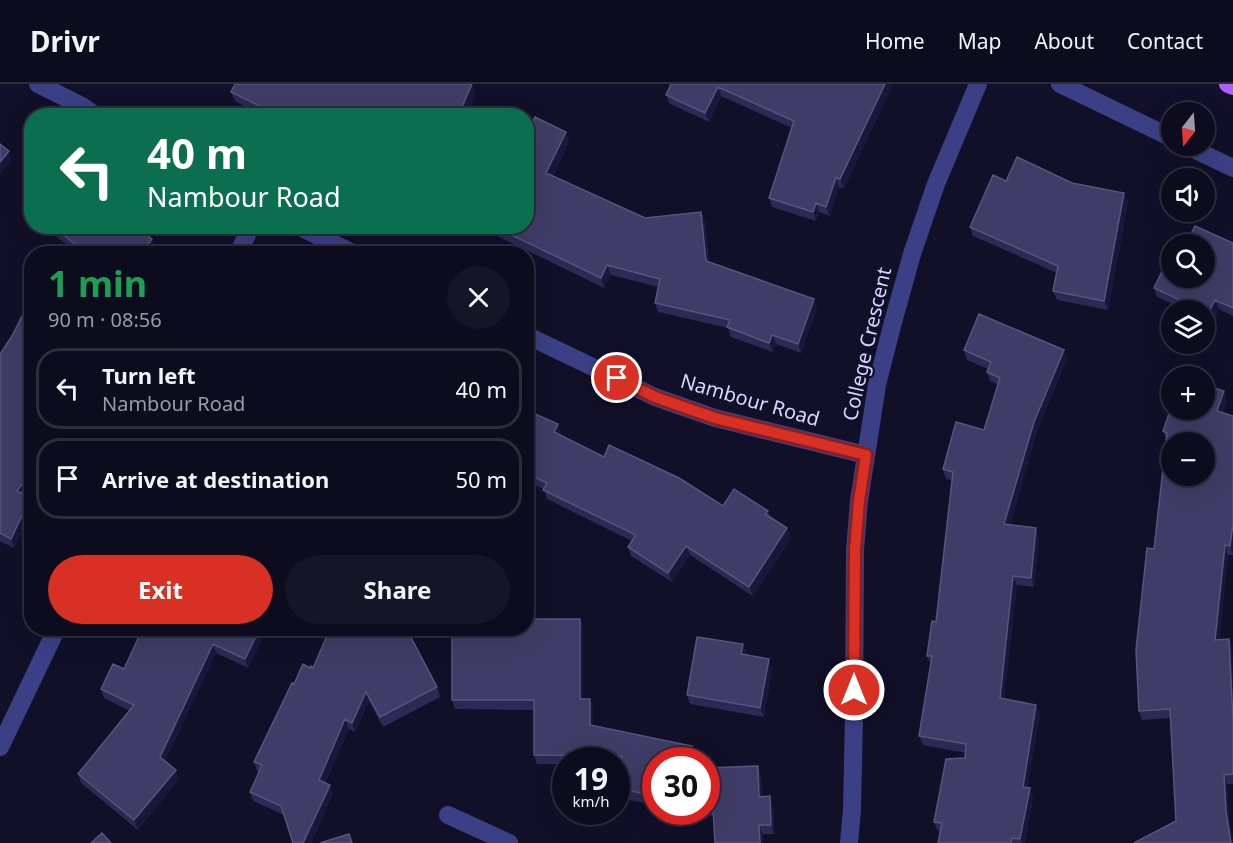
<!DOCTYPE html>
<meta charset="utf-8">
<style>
body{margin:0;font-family:"Noto Sans",sans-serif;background:#161527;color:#f1f3f6;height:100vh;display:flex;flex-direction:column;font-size:22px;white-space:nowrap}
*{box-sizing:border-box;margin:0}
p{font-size:20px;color:#9a9ba4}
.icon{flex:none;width:33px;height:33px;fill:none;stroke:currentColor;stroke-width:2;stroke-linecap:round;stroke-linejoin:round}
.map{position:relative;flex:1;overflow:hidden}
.sheet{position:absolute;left:24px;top:162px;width:510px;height:390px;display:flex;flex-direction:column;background:#0d0c1e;border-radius:24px;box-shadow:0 6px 24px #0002,0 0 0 2px #2d2c3c}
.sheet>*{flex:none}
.top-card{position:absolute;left:24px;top:24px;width:510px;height:126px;border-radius:24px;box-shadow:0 6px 24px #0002,0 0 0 2px #2d2c3c;background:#0b6e4f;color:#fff;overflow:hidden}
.needle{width:39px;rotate:197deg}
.fabs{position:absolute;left:1161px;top:18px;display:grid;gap:12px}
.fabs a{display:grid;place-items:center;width:54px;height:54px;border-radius:50%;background:#0d0c1e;box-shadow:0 6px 24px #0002,0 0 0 2px #2d2c3c;font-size:30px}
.speed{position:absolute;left:552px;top:663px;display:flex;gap:12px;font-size:30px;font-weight:700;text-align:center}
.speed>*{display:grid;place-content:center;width:78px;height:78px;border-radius:50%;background:#0d0c1e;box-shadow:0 6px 24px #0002,0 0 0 2px #2d2c3c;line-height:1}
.speed small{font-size:15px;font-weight:400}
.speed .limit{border:9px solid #d22;background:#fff;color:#111}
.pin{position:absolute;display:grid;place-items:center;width:51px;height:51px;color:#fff;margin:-26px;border:3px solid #fff;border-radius:50%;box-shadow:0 2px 6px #0007}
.me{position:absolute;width:66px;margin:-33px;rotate:0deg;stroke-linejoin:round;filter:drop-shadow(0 0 4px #0008)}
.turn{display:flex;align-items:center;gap:21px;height:126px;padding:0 24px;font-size:27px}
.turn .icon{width:78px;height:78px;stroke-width:2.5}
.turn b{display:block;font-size:42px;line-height:51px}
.round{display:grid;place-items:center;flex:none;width:63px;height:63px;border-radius:32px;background:#161527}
.headline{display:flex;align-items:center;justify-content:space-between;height:102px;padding:0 24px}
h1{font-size:36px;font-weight:700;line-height:45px;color:#1e9e55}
.cta{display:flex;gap:12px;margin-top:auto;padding:12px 24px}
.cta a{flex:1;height:69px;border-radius:36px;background:#d93025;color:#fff;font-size:24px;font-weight:700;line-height:69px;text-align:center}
.cta a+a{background:#161527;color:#f1f3f6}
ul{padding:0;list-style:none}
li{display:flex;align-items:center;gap:18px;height:81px;margin:0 12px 9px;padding:0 12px;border:3px solid #2d2c3c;border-radius:24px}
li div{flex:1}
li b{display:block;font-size:22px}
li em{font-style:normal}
header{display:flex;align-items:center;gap:36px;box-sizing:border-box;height:84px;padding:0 30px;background:#0d0c1e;border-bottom:2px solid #2d2c3c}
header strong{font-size:28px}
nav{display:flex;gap:33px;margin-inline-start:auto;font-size:21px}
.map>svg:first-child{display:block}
</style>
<header>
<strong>Drivr</strong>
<nav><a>Home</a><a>Map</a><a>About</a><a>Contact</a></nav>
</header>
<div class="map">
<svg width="1233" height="759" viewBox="0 0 1233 759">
<rect width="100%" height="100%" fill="#111028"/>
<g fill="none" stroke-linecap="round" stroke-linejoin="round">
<path stroke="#3b4086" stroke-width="18" d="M38,0L82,22L96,32
M1060,0L1172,54
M1187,62L1233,84
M298,142L355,170
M238,170L251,142
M526,251L655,313L715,334L866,371
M0,663L57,544
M448,731L509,759
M849,759L852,726L854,630L855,466L859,417L877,301L893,238L912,170L936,100L978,0"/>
<path stroke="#b25efe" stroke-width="18" d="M1228,0L1233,2"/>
</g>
<path fill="#2d2955" d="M671,0H893L844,104L839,103L830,132L819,128L816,137L772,123L769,114L792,44L721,12L709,38L670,20L666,11Z
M231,8L476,10L465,32H264L235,17Z
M566,48L569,57L553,92L645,134L701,128L705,137L709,178L817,224L801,269L776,260L773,268L731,253L728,244L658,228L655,219L658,203L611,191L604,204L479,143L478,142H526Z
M1006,97L1072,99L1128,118L1108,226L1057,216L1053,207L1057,189L973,152L970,143Z
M52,142L156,164L152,170H79L55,152Z
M1233,159V232L1219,225L1212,240L1204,236V226H1185L1157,213L1154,204Z
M32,212V401L25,410L32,414V429L14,464L0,457V270L12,252Z
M964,266L1067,275L1037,347L1010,441L1036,444L1039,453L1034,503L1017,501L1004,615L1036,621L1040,630L1027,704H1030L1033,714L1025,759H938L940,747H938L934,738L965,674L966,669L923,661L919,652L931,581L927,572L936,538L952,396L946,395L943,385L984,346L998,301L990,297L987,288L988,285L967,276Z
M1227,316L1223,329L1233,332V471H1228L1219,556L1229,555L1232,564L1233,700H1227L1229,736L1233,759H1134L1176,737L1170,634L1142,636L1139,627L1154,465L1167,357L1163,347Z
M526,326L561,350L560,351L604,373L723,422L768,427L770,434L787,444L791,454L753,512L690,471L672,498L631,472L628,463L632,457L547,415L544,405L526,397Z
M580,535L583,544V615H590L593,625V642L692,662L696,671L656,676V721L619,714L616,706V701L621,681H616V676H566V680H537L534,671V626L455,625L452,616Z
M143,544L262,555L248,584L216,569L165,677L179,695L138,746L81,699L78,690L130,627L104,614L101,605L124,585Z
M747,569L746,571L772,584L764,633L690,620L687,611Z
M310,584L437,603L440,613L383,643L369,617L355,648L349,645L325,699L333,710L311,759H293L284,731L253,717L250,708L259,687H257L254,678L294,600Z
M706,684L761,691L762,713L773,722L774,750H763V759H715L714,732L689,728H706Z"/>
<path fill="#1a173b" d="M472,0L476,10L465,32H458Z
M885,0H893L844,104L840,95Z
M718,3L721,12L709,38L705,29Z
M566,48L569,57L550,98L546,89Z
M9,67L12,77L0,91V78Z
M836,94L839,103L830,132L826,123Z
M1124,109L1128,118L1108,226L1104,217Z
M816,119L819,128L816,137L813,128Z
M701,128L705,137L709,186L706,177Z
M152,155L156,164L152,170H141Z
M607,181L611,191L604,204L601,194Z
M814,215L817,224L801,269L798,260Z
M1215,216L1219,225L1212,240L1208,230Z
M772,251L776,260L773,268L769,259Z
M1064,266L1067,275L1037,347L1008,450L1004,440L1034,338Z
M1224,307L1227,316L1221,336L1217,327Z
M558,340L561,350L557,357L554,348Z
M32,387V401L21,416L17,407Z
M31,413L32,429L14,464L11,455Z
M1233,440V470L1230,462Z
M787,444L791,454L753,512L749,503Z
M1036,444L1039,453L1034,503L1031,494Z
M1225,461L1228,471L1218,565L1215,556Z
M686,462L690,471L672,498L668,489Z
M1013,492L1017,501L1003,624L1000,614Z
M580,535L583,544V625L580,615Z
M259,546L262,555L248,584L245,575Z
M1229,555L1232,564L1233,635Z
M213,560L216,569L163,682L160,673Z
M743,560L747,569L745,579L741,570Z
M769,575L772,584L764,633L760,624Z
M366,608L369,617L355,648L352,639Z
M590,615L593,625V650L590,641Z
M1036,621L1040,630L1026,712L1023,703Z
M345,635L349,645L322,705L319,696Z
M692,662L696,671L695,676H690Z
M758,682L761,691L762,722L759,713Z
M176,686L179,695L138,746L134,736Z
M1224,691L1227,700L1229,736L1233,759H1231L1226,727Z
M330,701L333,710L311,759H303Z
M1030,704L1033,714L1025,759H1022L1020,755Z
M770,712L773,722L774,750L771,741Z
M759,741L763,750V759H760Z"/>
<path fill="#3f3c67" stroke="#57547f" stroke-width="1.5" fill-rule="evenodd" d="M235,0H472L458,32H280L231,8Z
M671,0H885L840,95L836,94L826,123L816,119L813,128L769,114L794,37L718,3L705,29L666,11Z
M535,33L566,48L546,89L645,134L701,128L706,177L814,215L798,260L772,251L769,259L727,243L730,236L655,219L660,195L607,181L601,194L493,142H526V51Z
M0,60L9,67L0,78Z
M1017,73L1072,99L1124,109L1104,217L1053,207L1058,182L970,143L993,91L1006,97Z
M52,142H135L152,155L141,170H88Z
M1195,142L1233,159V224L1215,216L1208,230L1204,228V226H1201L1154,204L1172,167V194H1204V160H1186Z
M32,212V387L17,407L31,413L11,455L0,449V270L12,252Z
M979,230L1064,266L1034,338L1004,440L1036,444L1031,494L1013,492L1000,614L1036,621L1023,703L1030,704L1020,755L1012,754L1011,759H938L942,739L934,738L946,675L965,674L966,660L919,652L932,572H927L932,537L936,538L953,388L943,385L956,338L984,346L1000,294L987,288L991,278L964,266Z
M1204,301L1224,307L1217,327L1233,332V440L1230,462L1225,461L1215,556L1229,555L1233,635V690L1224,691L1226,727L1231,759H1134L1176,737L1170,625L1139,627L1136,566L1147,464L1154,465L1167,349L1163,347L1172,321V326H1204ZM1172,358H1204V392H1172Z
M526,326L558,340L554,348L604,373L609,361L679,394L723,422L734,405L768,427L765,430L787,444L749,503L686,462L668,489L628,463L636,451L543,406L547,399L526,389Z
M526,535H580V615H590V641L692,662L690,676H656V712L616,704L622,672L534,671V616H452V544H526Z
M143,544H257L259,546L245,575L213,560L160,673L176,686L134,736L78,690L134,621L101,605L113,580L124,585Z
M345,544H406L437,603L380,633L366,608L352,639L345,635L319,696L330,701L303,759H293L281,722L250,708L262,681L254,678L292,599L294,600L303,580L310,584L311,582L313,584L326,554Z
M697,553L743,560L741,570L769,575L760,624L687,611Z
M758,682L759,713L770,712L771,741H759L760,759H715L713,724L706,722V684Z
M102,749L111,759H91Z
M349,750L352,759H320Z"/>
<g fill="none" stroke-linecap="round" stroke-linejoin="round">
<defs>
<path id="route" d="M617,294L655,313L715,334L866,371L859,417L855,466L854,606"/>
</defs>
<use href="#route" stroke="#8d1f18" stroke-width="15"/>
<use href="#route" stroke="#d93025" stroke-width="10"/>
</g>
<g text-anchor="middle" stroke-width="4.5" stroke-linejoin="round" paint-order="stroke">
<g font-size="20" fill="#d7d6ff" stroke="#111028">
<text transform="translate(867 260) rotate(-77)" y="7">College Crescent</text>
<text transform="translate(750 316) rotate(16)" y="7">Nambour Road</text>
</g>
</g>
</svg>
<div class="fabs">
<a><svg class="needle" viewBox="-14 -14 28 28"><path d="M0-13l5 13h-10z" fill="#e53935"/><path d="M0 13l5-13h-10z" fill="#9a9ba4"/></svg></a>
<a><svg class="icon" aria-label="sound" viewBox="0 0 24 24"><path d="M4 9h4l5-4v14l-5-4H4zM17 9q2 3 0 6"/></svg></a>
<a><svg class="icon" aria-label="search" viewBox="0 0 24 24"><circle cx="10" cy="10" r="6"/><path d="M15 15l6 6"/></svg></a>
<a><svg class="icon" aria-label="layers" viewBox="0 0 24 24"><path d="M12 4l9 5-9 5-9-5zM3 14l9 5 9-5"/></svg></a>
<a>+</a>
<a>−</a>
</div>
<div class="speed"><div>19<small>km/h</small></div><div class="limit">30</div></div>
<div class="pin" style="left:617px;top:294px;background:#d93025"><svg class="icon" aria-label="arrive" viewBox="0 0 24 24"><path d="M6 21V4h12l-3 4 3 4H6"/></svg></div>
<svg class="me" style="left:854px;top:606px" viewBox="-20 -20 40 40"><circle r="17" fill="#d93025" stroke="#fff" stroke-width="3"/><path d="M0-11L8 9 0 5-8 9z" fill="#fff"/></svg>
<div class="top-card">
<div class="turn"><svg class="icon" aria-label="left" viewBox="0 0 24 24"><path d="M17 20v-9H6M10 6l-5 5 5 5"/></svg><div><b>40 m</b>Nambour Road</div></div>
</div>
<section class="sheet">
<div class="headline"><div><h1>1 min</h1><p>90 m · 08:56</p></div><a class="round"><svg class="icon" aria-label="close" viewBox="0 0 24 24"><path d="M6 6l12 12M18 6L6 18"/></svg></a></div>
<ul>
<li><svg class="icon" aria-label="left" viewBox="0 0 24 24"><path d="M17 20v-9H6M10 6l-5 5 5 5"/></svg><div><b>Turn left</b><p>Nambour Road</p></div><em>40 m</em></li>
<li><svg class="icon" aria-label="arrive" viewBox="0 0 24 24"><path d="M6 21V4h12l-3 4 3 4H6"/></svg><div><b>Arrive at destination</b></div><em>50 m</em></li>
</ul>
<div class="cta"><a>Exit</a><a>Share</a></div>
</section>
</div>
